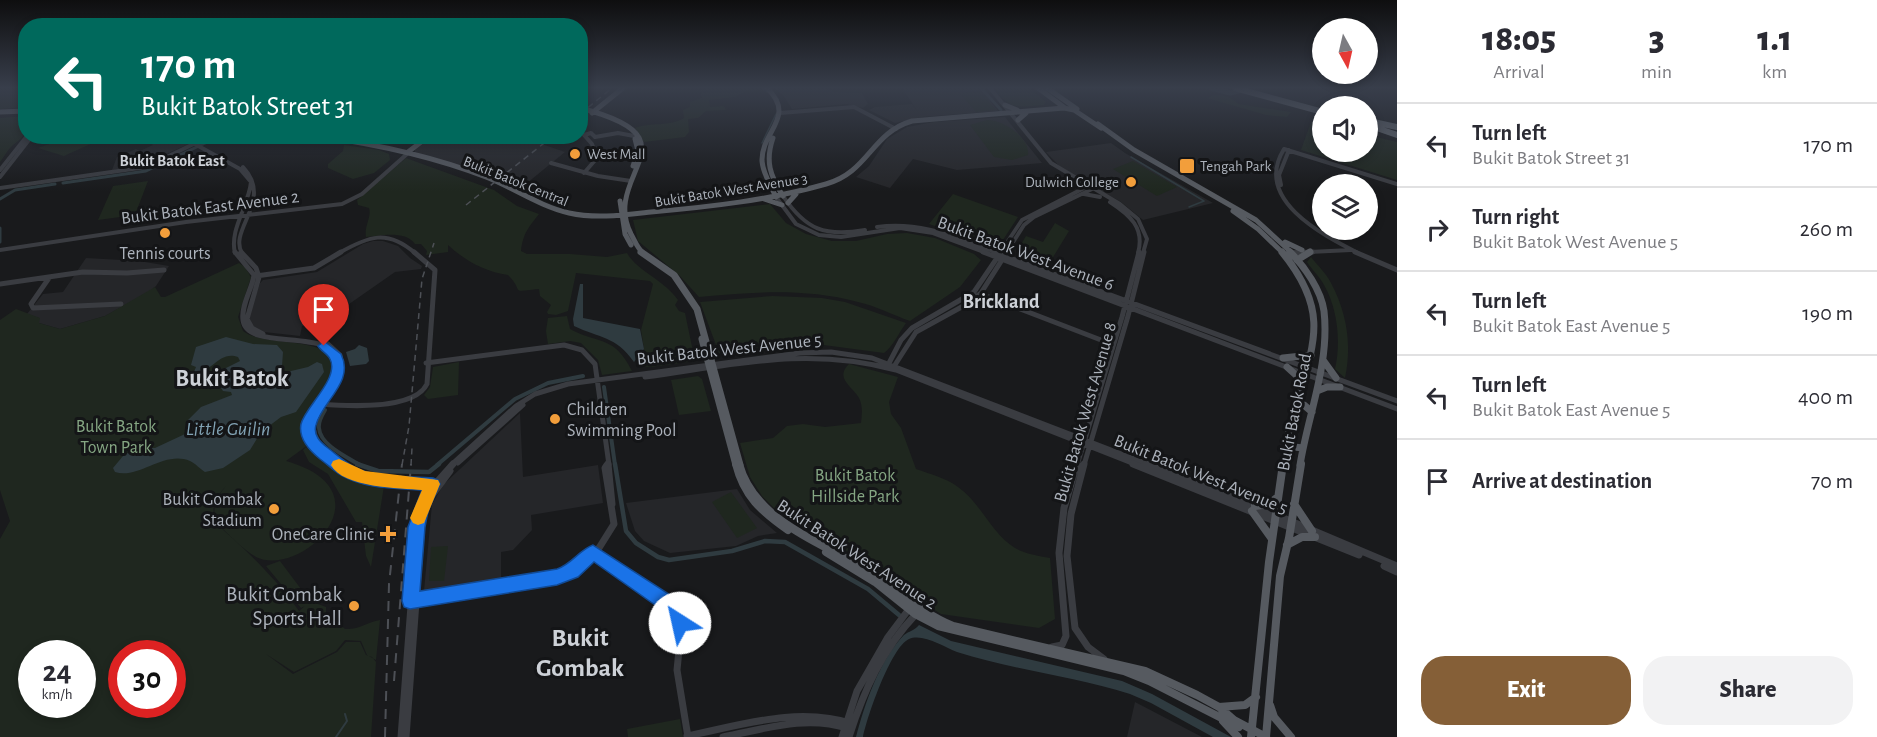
<!DOCTYPE html>
<style>
body{margin:0;font-family:"Alegreya Sans",sans-serif;background:#f2f2f3;color:#2b2b33;height:100vh;display:flex;flex-direction:column;font-size:22px;white-space:nowrap}
*{box-sizing:border-box;margin:0}
p{font-size:20px;color:#7c7c81}
.icon{flex:none;width:33px;height:33px;fill:none;stroke:currentColor;stroke-width:2;stroke-linecap:round;stroke-linejoin:round}
.map{position:relative;flex:1;overflow:hidden}
.details{display:flex;flex-direction:column;background:#fff;width:480px}
.details>*{flex:none}
.banner{position:absolute;left:18px;top:18px;width:570px;height:126px;border-radius:24px;box-shadow:0 3px 9px #0003;background:#00695c;color:#fff;overflow:hidden}
.needle{width:39px;rotate:172deg}
.tools{position:absolute;left:1312px;top:18px;display:grid;gap:12px}
.tools a{display:grid;place-items:center;width:66px;height:66px;border-radius:50%;background:#fff;box-shadow:0 3px 9px #0003;font-size:30px}
.speed{position:absolute;left:18px;top:640px;display:flex;gap:12px;font-size:30px;font-weight:700;text-align:center}
.speed>*{display:grid;place-content:center;width:78px;height:78px;border-radius:50%;background:#fff;box-shadow:0 3px 9px #0003;line-height:1}
.speed small{font-size:15px;font-weight:400}
.speed .limit{border:9px solid #d22;background:#fff;color:#111}
.pin{position:absolute;display:grid;place-items:center;width:51px;height:51px;color:#fff;margin:-62px -26px;border-radius:50% 50% 50% 0;rotate:-45deg;box-shadow:0 0 6px #0007}
.pin .icon{rotate:45deg}
.me{position:absolute;width:66px;margin:-33px;rotate:325deg;stroke-linejoin:round;filter:drop-shadow(0 0 4px #0008)}
.turn{display:flex;align-items:center;gap:21px;height:126px;padding:0 24px;font-size:27px}
.turn .icon{width:78px;height:78px;stroke-width:2.5}
.turn b{display:block;font-size:42px;line-height:51px}
.eta{display:flex;justify-content:space-evenly;align-items:center;height:102px;text-align:center}
.eta b{font-size:36px;font-weight:800;line-height:42px}
.cta{display:flex;gap:12px;margin-top:auto;padding:12px 24px}
.cta a{flex:1;height:69px;border-radius:24px;background:#855f37;color:#fff;font-size:24px;font-weight:800;line-height:69px;text-align:center}
.cta a+a{background:#f2f2f3;color:#2b2b33}
ul{padding:0;list-style:none}
li{display:flex;align-items:center;gap:18px;height:84px;padding:0 24px;border-top:2px solid #e1e1e2}
li div{flex:1}
li b{display:block;font-size:22px}
li em{font-style:normal}
main{display:flex;flex:1;min-height:0}
.map>svg:first-child{display:block}
</style>
<main>
<div class="map">
<svg width="1397" height="737" viewBox="0 0 1397 737">
<rect width="100%" height="100%" fill="#191a1c"/>
<path fill="#252629" d="M775,88H827L834,92L862,93L868,104L863,108L847,104L792,109L783,95Z
M902,88H980L998,111L922,117L895,123L869,110L875,107L912,104L918,112Z
M1005,117L1042,163L957,170L913,159L890,188L856,177L869,166L887,139L907,127L934,122Z
M518,136L565,152L521,188L415,152V150L432,137Z
M139,137H204L144,164L112,170L117,157L136,149L140,151L153,145Z
M1111,143L1125,153L1213,203L1143,220L1121,202L1062,169L1046,152Z
M373,241H383L398,246L410,258L422,266L421,269L395,272L342,309L340,322L302,326L300,336L264,332L252,325L250,320V311L260,283L263,280L317,272L363,244Z
M86,258L139,261L169,266L156,286L148,293L105,316L60,329L39,323V318L27,314L43,294L63,292Z
M520,413L523,477L598,465L603,503L531,515L532,530L513,550L501,552V579L424,591L432,504L444,484Z
M737,489L750,510L777,533L758,536L736,546L670,553L644,541L635,531L626,503Z
M1135,702L1202,737H1127Z"/>
<path fill="#1f271f" fill-rule="evenodd" d="M0,88H25V107L0,109Z
M710,88H760L763,90L746,91L735,97L709,100L710,107L724,106L726,110L706,111L698,118L688,119L689,132L685,137L644,142L635,128C650,122 670,127 684,118L683,110L690,107V102L702,98L700,91Z
M994,88H1029L1046,102L1044,105C1017,107 1011,111 994,88Z
M981,91L987,98L978,99H987L996,110L976,112L960,93Z
M1213,95C1224,95 1230,96 1238,104L1291,112L1287,117L1266,115L1207,98Z
M25,116C26,133 27,135 13,145C8,149 4,157 0,162V118Z
M987,120C1003,120 1030,137 1028,155L1012,160L994,157L970,125Z
M1311,122L1323,124V152H1368V135L1397,142V180L1301,150Z
M89,136L106,137L64,156L38,148L55,142Z
M344,145L379,150L389,154L390,160L374,173L353,179L328,168V164L343,151Z
M406,158L494,190L517,206L539,214C530,226 523,232 521,251L527,254H570L607,257L627,253C637,271 663,279 678,300L675,305L679,311L685,313L695,361L651,367L636,366L644,349L641,330L653,284L650,281L576,273L568,311L556,315L548,314L547,312L551,305L540,296L539,289C507,292 526,293 508,275C485,272 464,260 448,245V252L426,255L427,251L421,244H415C405,230 380,236 366,237C364,226 372,217 369,208L358,205L357,200Z
M1133,161L1177,187L1157,196L1113,169Z
M148,181L135,215L98,220L113,186Z
M953,194L1018,217L1001,243L991,245L929,224Z
M770,204L786,223L806,234L832,241H856L887,234L907,233L935,238L974,254L981,260L960,287L910,321C893,315 876,306 858,302C805,288 753,292 699,297L679,275L638,241L633,220Z
M1055,223L1069,231L1047,267L1018,254L1017,251L1026,236L1043,242Z
M1311,257C1317,265 1326,273 1331,283C1347,313 1352,345 1345,378L1335,369C1341,343 1338,309 1324,285C1320,277 1312,270 1307,262Z
M239,263L245,267L251,277L238,317L243,331C264,348 337,334 335,369C334,398 295,413 308,445L286,461C392,491 301,579 256,557C243,550 226,531 214,521L215,500L226,486L214,500L213,521C245,549 274,576 299,611L305,606L301,608L266,566L280,561L310,601L326,607V617L332,612L337,622L345,629C359,630 367,622 380,620L376,660L367,655L361,641L345,640L336,651L294,672L266,654L293,674L337,652L346,642H360L366,655L372,657L376,662L371,737H0V539L10,521L0,490V320L16,309L40,318L39,323L60,329L105,316L155,287L161,297H165ZM32,654H82V705H32ZM122,654H172V705H122Z
M338,293L331,321L308,323L316,296Z
M772,296L822,298L845,302L906,323C900,331 892,348 884,353L816,344L719,353L700,302Z
M567,316L570,329C600,345 614,335 632,371L602,375L598,360L581,343L570,341L548,344L546,331L548,318Z
M459,362L458,395L428,399L424,395L430,387L433,367Z
M849,364L898,377L889,402L891,414L901,428L916,469C930,474 946,478 958,487C981,503 991,533 1015,548C1025,554 1038,556 1050,558L1055,619L1039,628L941,614L894,584L875,568L775,509L762,496L750,477L740,443L773,438L787,426L803,424L825,427L861,423C862,414 863,406 859,398C853,387 834,378 849,364Z
M698,376L702,379L711,411L679,415L671,380Z
M306,447L349,479L384,486L371,567L366,556L362,522H356L328,474L309,462L303,450Z
M731,492L757,528L737,538L712,502Z
M448,546L444,581H429L431,547Z
M680,719L683,737H628L627,729Z"/>
<path fill="#2f3b40" d="M580,284H583V318L640,329L644,349L634,362C616,336 599,338 574,326L573,319Z
M226,337L253,344L277,345L283,352L282,366L252,386L253,389L278,381L291,371L308,367L317,362L322,364L324,372L296,412L281,417L261,432L250,450L223,468L205,472C200,469 195,463 190,461C164,450 138,480 115,472L113,468L123,456L136,448H155L185,434L196,433L197,425L187,421L201,407L232,395L231,392L223,391L214,377L218,372L240,361L238,357C219,350 211,374 193,374L196,367L191,365L196,347Z
M359,345L367,348L369,361L366,364L350,366L346,352L355,349Z
M919,625L951,641L1122,681L1152,694L1231,737H1213L1151,703L1130,694C1073,676 1013,670 957,652C944,647 923,633 909,639C891,647 867,717 863,737H856C864,705 880,659 904,635C909,631 914,631 919,625Z"/>
<g fill="none" stroke-linecap="round" stroke-linejoin="round">
<path stroke="#2f3b40" stroke-width="1.5" d="M761,88L767,92
M762,143L776,114
M1131,157L1204,201L1189,207"/>
<path stroke="#2f3b40" stroke-width="2" d="M336,737L347,721L345,714"/>
<path stroke="#2f3b40" stroke-width="3" d="M981,88L1001,110
M63,183L146,171L220,136
M0,199L15,190L55,184
M0,228V242"/>
<path stroke="#2f3b40" stroke-width="4" d="M604,387L615,465
M325,410C322,415 318,422 319,428C320,445 347,457 360,465
M437,465L515,399L548,383L583,376"/>
<path stroke="#2f3b40" stroke-width="4.5" d="M357,464L378,471L429,472L439,464
M615,464L626,531L636,543L658,557L669,560L732,551L765,541L785,542L868,589L899,615"/>
<path stroke="#2f3b40" stroke-width="5" d="M1211,88L1230,93L1238,91"/>
<path stroke="#3a3c41" stroke-width="4" d="M990,88L1051,163L1120,204L1138,219L1147,239L1143,253
M780,113L854,107L896,129
M595,137L618,133L634,136
M193,143L240,169L251,182C249,205 229,230 235,253
M551,163L598,176L631,181
M0,170L27,136
M584,173L597,158L592,144L584,135L591,133L595,137
M0,177L32,136
M1281,185L1279,175L1289,150
M0,188L146,167L210,136
M1084,194L1100,197
M783,196C806,230 825,237 865,230
M776,197L796,224L819,235L841,237L900,228L933,233L987,253
M1110,202C1130,215 1145,228 1138,253
M877,227C923,221 956,238 998,253
M0,250L186,222L342,204L362,194L407,154
M242,253C228,230 274,200 243,167
M339,253C369,236 387,229 415,253
M1000,253L1022,220L1088,186
M1006,253L1024,225L1034,217L1092,189
M1288,253L1351,250
M1358,253C1321,234 1253,199 1284,149L1397,184"/>
<path stroke="#3a3c41" stroke-width="5" d="M235,252L254,275C252,289 241,305 243,320C247,354 340,324 338,366C338,390 312,408 308,433L318,451L337,465
M241,252L256,268L259,277L247,319L252,328L263,334
M983,252L1397,409
M994,252L1397,401
M1355,252L1397,270
M1288,253L1313,252
M256,276L314,268L341,252
M49,278L31,304L33,308L121,304
M0,284L83,272L127,273L164,270
M978,296L989,297L1101,340L1111,349
M328,344L340,355L342,369
M426,363L564,345L582,350L595,364L609,465
M888,365L901,340L912,328L974,292L1001,252
M893,368L916,332L967,304L981,293L1007,252
M645,377C734,365 807,346 896,370L1137,465
M319,404C345,406 414,411 427,384L435,270L414,252
M313,421C312,444 328,453 345,465
M458,463L523,405
M451,465L516,406L535,394L568,384L800,353L831,352L872,358L1150,465
M1077,465L1122,317L1139,252
M1084,465L1128,316L1144,252"/>
<path stroke="#3a3c41" stroke-width="7" d="M335,464C369,486 398,477 435,485
M343,464L347,467
M608,464L612,504
M1084,464L1071,514L1067,556L1075,628L1088,647L1104,659
M1133,464L1359,555
M1146,464L1255,506L1397,566
M593,552L664,600L676,614L681,630L677,670L688,737
M1384,566L1397,572
M412,601L557,577L573,569L599,548L614,524L605,468L607,465
M1052,647L1062,645L1066,636L1059,553L1064,508L1077,464
M687,736C742,725 798,706 853,724
M401,737L417,527L428,492L453,464
M406,737L422,521L430,498L450,471
M723,737C765,729 805,715 847,728
M842,737L857,691L888,637L909,609
M849,737C864,690 882,650 916,614"/>
<path stroke="#565a60" stroke-width="5" d="M767,88C797,117 761,131 762,161C763,174 771,186 776,197
M1038,88L1065,108
M1047,88L1077,109
M1005,105L1017,110
M580,108C702,139 600,174 631,234C635,241 637,248 643,253
M0,112L26,111
M592,113L623,88
M1018,120L1026,113
M1098,124L1134,150L1256,220L1292,253
M301,136L322,140
M318,136C375,144 432,156 486,177C514,188 539,206 569,213C596,219 624,215 651,212C709,207 770,200 826,184C869,172 871,133 912,121L1064,108L1074,110L1101,128
M773,138C765,161 770,176 783,196
M408,152L429,136
M633,166L638,151L635,139
M764,199L782,205
M620,201L625,234L631,245
M788,203L796,194
M1233,211L1258,229L1283,253
M1285,242L1302,250
M1308,253L1310,252"/>
<path stroke="#565a60" stroke-width="7" d="M641,252L674,275L697,309L740,465
M1282,252C1331,312 1314,344 1294,411C1288,429 1286,447 1283,465
M1290,252C1305,267 1321,290 1324,311C1330,363 1308,415 1300,465
M1297,260L1310,252
M702,339L736,465
M1283,358L1311,355
M1323,360L1336,378
M1287,367L1298,377L1301,387
M1317,391L1327,387H1340
M1295,406L1304,405L1312,412
M1287,442L1294,447L1303,448"/>
<path stroke="#565a60" stroke-width="8" d="M736,464C744,496 761,511 788,530
M739,464C755,522 822,542 868,571C897,589 921,613 953,626L1145,671L1197,695L1219,707L1234,720L1266,737
M1294,504L1312,531
M1255,506L1269,504L1278,497
M1252,511L1272,539
M1287,545L1302,537H1315
M826,552L875,582L915,614L938,626L1124,671L1149,681L1239,727
M1270,705L1274,717L1291,737
M1219,707L1245,705L1256,697
M1223,721L1238,737
M1251,737L1269,562L1283,464
M1266,737L1280,576L1289,538L1301,464"/>
<path stroke="#666b72" stroke-width="6" d="M1235,88L1323,112
M1369,121L1397,127
M1368,125L1397,135"/>
<path stroke="#4d5056" stroke-width="1.5" stroke-dasharray="6 4.5" stroke-linecap="butt" d="M580,114L612,88
M466,205L553,136
M402,465L409,426L422,279L434,243
M411,465L412,448"/>
<path stroke="#4d5056" stroke-width="2" stroke-dasharray="10 8" stroke-linecap="butt" d="M394,681L411,464
M385,737L389,584L402,464"/>
</g>
<linearGradient id="sky" x2="0" y2="1"><stop stop-color="#0e0e0f"/><stop offset="0.46" stop-color="#383e4b"/><stop offset="1" stop-color="#383e4b" stop-opacity="0"/></linearGradient>
<rect width="1397" height="191" fill="url(#sky)"/>
<path fill="#1a73e8" stroke="#114b97" stroke-width="1.5" d="M324,341L341,354C355,382 322,401 316,425C313,435 320,442 328,448C336,454 345,462 354,467C376,479 408,476 433,478L438,480L440,484L428,511L425,527L420,591L557,569C572,564 579,550 593,545L675,598L682,608L689,623L686,629L680,632L674,629L662,610L594,562L578,577L557,585L410,609L404,607L402,601L408,527L422,490C396,488 365,489 341,475C334,471 327,464 320,459C310,451 298,439 301,424C305,407 340,378 330,359C328,354 321,351 318,346Z"/>
<path fill="#f59e0b" d="M339,459L365,471L438,480L440,484L424,523L418,525L413,523L410,518L422,490C400,488 343,488 331,465L333,461Z"/>
<g fill="#f29e3b" stroke="#141517" stroke-width="2">
<circle cx="575" cy="154" r="6"/>
<rect x="1179" y="158" width="16" height="16" rx="3"/>
<circle cx="1131" cy="182" r="6"/>
<circle cx="165" cy="233" r="6"/>
<circle cx="555" cy="419" r="6"/>
<circle cx="274" cy="509" r="6"/>
<path d="M385 525h6v6h6v6h-6v6h-6v-6h-6v-6h6z"/>
<circle cx="354" cy="606" r="6"/>
</g>
<g text-anchor="middle" stroke-width="6" stroke-linejoin="round" paint-order="stroke">
<g font-size="15" fill="#acb2bb" stroke="#141517" text-anchor="start">
<text x="587" y="159">West Mall</text>
<text x="1200" y="171">Tengah Park</text>
<text x="1119" y="187" text-anchor="end">Dulwich College</text>
</g>
<g font-size="15" fill="#acb2bb" stroke="#141517">
<text transform="translate(516 181) rotate(22)" y="5">Bukit Batok Central</text>
<text transform="translate(731 190) rotate(-9)" y="5">Bukit Batok West Avenue 3</text>
</g>
<g font-size="16" font-weight="bold" fill="#cdd1d7" stroke="#141517">
<text x="172" y="166">Bukit Batok East</text>
</g>
<g font-size="18" fill="#acb2bb" stroke="#141517">
<text transform="translate(210 207) rotate(-7)" y="6">Bukit Batok East Avenue 2</text>
<text transform="translate(1026 253) rotate(20)" y="6">Bukit Batok West Avenue 6</text>
<text transform="translate(729 349) rotate(-6)" y="6">Bukit Batok West Avenue 5</text>
<text transform="translate(1085 412) rotate(-74)" y="6">Bukit Batok West Avenue 8</text>
<text transform="translate(1294 412) rotate(-79)" y="6">Bukit Batok Road</text>
<text transform="translate(1201 474) rotate(22)" y="6">Bukit Batok West Avenue 5</text>
<text transform="translate(857 554) rotate(33)" y="6">Bukit Batok West Avenue 2</text>
</g>
<g font-size="18" fill="#acb2bb" stroke="#141517" text-anchor="end">
<text x="165" y="259" text-anchor="middle">Tennis courts</text>
<text x="567" y="415" text-anchor="start">Children<tspan x="567" dy="21">Swimming Pool</tspan></text>
<text x="262" y="505">Bukit Gombak<tspan x="262" dy="21">Stadium</tspan></text>
<text x="374" y="540">OneCare Clinic</text>
</g>
<g font-size="18" fill="#85a683" stroke="#141517">
<text x="116" y="432">Bukit Batok<tspan x="116" dy="21">Town Park</tspan></text>
<text x="855" y="481">Bukit Batok<tspan x="855" dy="21">Hillside Park</tspan></text>
</g>
<g font-size="20" font-weight="bold" fill="#cdd1d7" stroke="#141517">
<text x="1001" y="308">Brickland</text>
</g>
<g font-size="20" font-style="italic" fill="#83a4b6" stroke="#141517">
<text x="228" y="435">Little Guilin</text>
</g>
<g font-size="21" fill="#acb2bb" stroke="#141517" text-anchor="end">
<text x="342" y="601">Bukit Gombak<tspan x="342" dy="24">Sports Hall</tspan></text>
</g>
<g font-size="24" font-weight="bold" fill="#cdd1d7" stroke="#141517">
<text x="232" y="386">Bukit Batok</text>
</g>
<g font-size="26" font-weight="bold" fill="#cdd1d7" stroke="#141517">
<text x="580" y="646">Bukit<tspan x="580" dy="30">Gombak</tspan></text>
</g>
</g>
</svg>
<div class="tools">
<a><svg class="needle" viewBox="-14 -14 28 28"><path d="M0-13l5 13h-10z" fill="#e53935"/><path d="M0 13l5-13h-10z" fill="#7c7c81"/></svg></a>
<a><svg class="icon" aria-label="sound" viewBox="0 0 24 24"><path d="M4 9h4l5-4v14l-5-4H4zM17 9q2 3 0 6"/></svg></a>
<a><svg class="icon" aria-label="layers" viewBox="0 0 24 24"><path d="M12 4l9 5-9 5-9-5zM3 14l9 5 9-5"/></svg></a>
</div>
<div class="speed"><div>24<small>km/h</small></div><div class="limit">30</div></div>
<div class="pin" style="left:324px;top:346px;background:#d93025"><svg class="icon" aria-label="arrive" viewBox="0 0 24 24"><path d="M6 21V4h12l-3 4 3 4H6"/></svg></div>
<svg class="me" style="left:680px;top:623px" viewBox="-20 -20 40 40"><circle r="19" fill="#fff"/><path d="M0-13L10 11 0 6-10 11z" fill="#1a73e8"/></svg>
<div class="banner">
<div class="turn"><svg class="icon" aria-label="left" viewBox="0 0 24 24"><path d="M17 20v-9H6M10 6l-5 5 5 5"/></svg><div><b>170 m</b>Bukit Batok Street 31</div></div>
</div>
</div>
<section class="details">
<div class="eta">
<div><b>18:05</b><p>Arrival</p></div>
<div><b>3</b><p>min</p></div>
<div><b>1.1</b><p>km</p></div>
</div>
<ul>
<li><svg class="icon" aria-label="left" viewBox="0 0 24 24"><path d="M17 20v-9H6M10 6l-5 5 5 5"/></svg><div><b>Turn left</b><p>Bukit Batok Street 31</p></div><em>170 m</em></li>
<li><svg class="icon" aria-label="right" viewBox="0 0 24 24"><path d="M7 20v-9h11M14 6l5 5-5 5"/></svg><div><b>Turn right</b><p>Bukit Batok West Avenue 5</p></div><em>260 m</em></li>
<li><svg class="icon" aria-label="left" viewBox="0 0 24 24"><path d="M17 20v-9H6M10 6l-5 5 5 5"/></svg><div><b>Turn left</b><p>Bukit Batok East Avenue 5</p></div><em>190 m</em></li>
<li><svg class="icon" aria-label="left" viewBox="0 0 24 24"><path d="M17 20v-9H6M10 6l-5 5 5 5"/></svg><div><b>Turn left</b><p>Bukit Batok East Avenue 5</p></div><em>400 m</em></li>
<li><svg class="icon" aria-label="arrive" viewBox="0 0 24 24"><path d="M6 21V4h12l-3 4 3 4H6"/></svg><div><b>Arrive at destination</b></div><em>70 m</em></li>
</ul>
<div class="cta"><a>Exit</a><a>Share</a></div>
</section>
</main>
